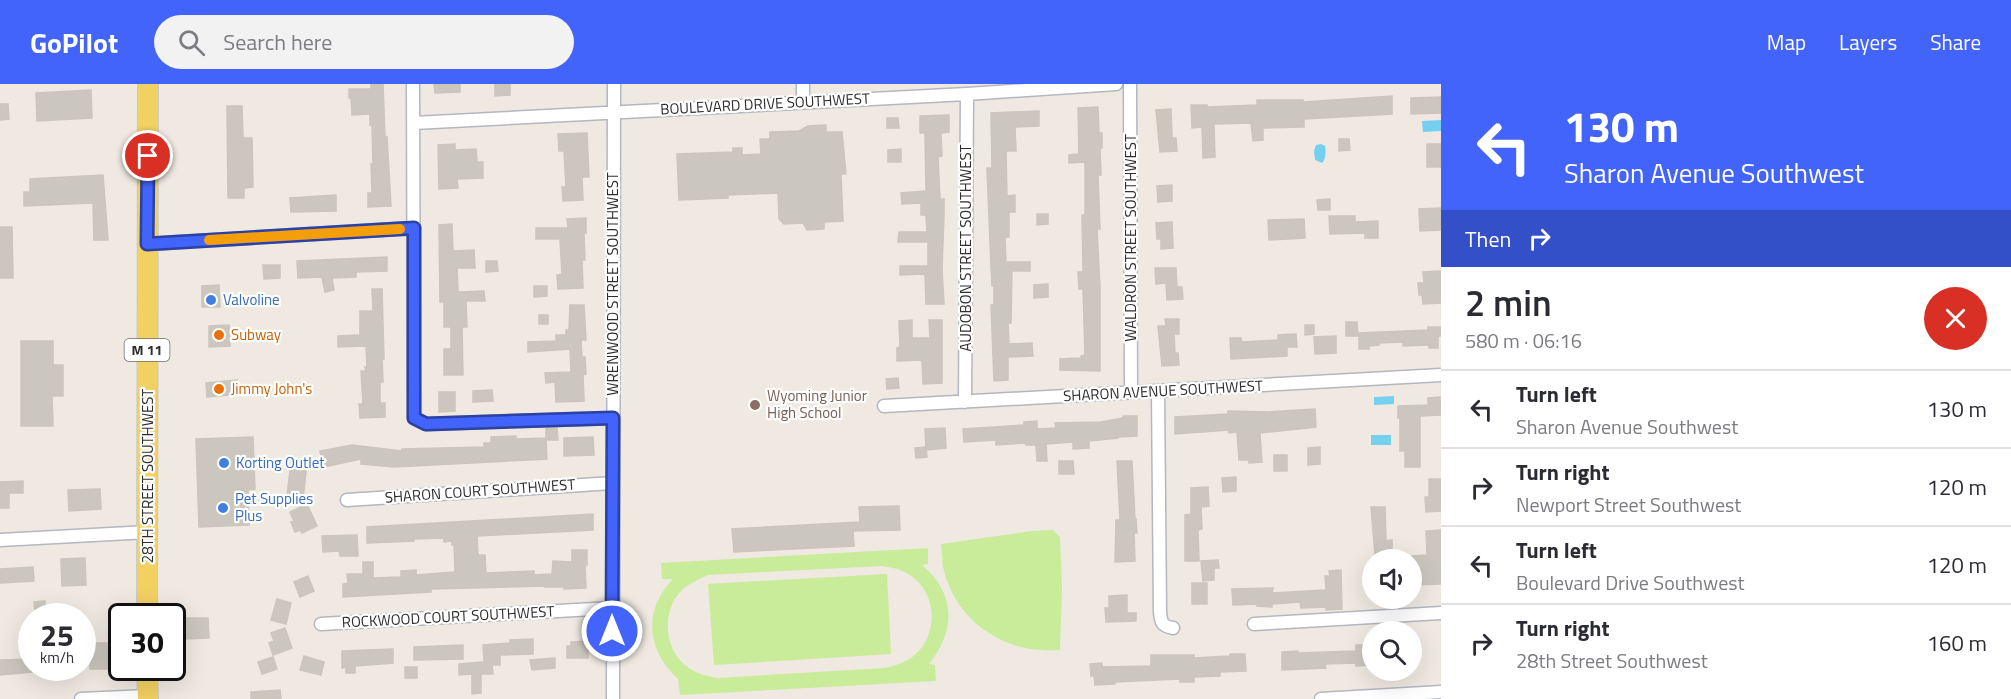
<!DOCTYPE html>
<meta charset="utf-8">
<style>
body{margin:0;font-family:"Titillium Web",sans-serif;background:#f2f2f3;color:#2b2b33;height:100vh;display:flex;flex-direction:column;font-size:22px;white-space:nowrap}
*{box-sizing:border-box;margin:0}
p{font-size:20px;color:#7c7c81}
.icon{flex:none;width:33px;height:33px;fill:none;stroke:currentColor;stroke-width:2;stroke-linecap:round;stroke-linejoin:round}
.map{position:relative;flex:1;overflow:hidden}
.panel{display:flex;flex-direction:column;background:#fff;width:570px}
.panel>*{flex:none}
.top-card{background:#4264fb;color:#fff;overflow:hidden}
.tools{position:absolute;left:1362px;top:465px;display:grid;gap:12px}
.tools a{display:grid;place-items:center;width:60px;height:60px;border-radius:50%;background:#fff;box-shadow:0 6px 24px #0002;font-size:30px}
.speed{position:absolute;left:18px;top:519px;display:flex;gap:12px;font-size:30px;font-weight:700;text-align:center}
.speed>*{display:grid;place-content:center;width:78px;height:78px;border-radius:50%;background:#fff;box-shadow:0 6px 24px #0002;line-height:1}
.speed small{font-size:15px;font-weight:400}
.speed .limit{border:3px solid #111;border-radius:9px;background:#fff;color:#111}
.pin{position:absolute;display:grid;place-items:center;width:51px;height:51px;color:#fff;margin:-26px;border:3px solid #fff;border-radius:50%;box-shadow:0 2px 6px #0007}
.me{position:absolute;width:66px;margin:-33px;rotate:0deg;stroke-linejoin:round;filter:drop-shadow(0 0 4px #0008)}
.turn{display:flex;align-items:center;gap:21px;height:126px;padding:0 24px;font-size:27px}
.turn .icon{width:78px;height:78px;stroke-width:2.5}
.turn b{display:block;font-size:42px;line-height:51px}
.then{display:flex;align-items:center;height:57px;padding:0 24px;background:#0003;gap:12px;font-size:22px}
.round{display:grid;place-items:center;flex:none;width:63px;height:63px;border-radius:32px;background:#f2f2f3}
.head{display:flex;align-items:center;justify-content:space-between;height:102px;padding:0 24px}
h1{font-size:36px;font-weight:600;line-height:45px}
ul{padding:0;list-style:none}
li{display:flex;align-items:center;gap:18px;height:78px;padding:0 24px;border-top:2px solid #e1e1e2}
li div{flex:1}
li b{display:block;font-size:22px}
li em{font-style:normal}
header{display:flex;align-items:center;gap:36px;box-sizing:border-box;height:84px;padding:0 30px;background:#4264fb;color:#fff}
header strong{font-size:28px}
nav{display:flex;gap:33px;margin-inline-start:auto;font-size:21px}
.search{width:420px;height:54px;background:#f2f2f3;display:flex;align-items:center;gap:15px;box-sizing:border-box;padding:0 21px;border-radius:33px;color:#7c7c81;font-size:22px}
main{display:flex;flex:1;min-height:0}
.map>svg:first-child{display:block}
</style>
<header>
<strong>GoPilot</strong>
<div class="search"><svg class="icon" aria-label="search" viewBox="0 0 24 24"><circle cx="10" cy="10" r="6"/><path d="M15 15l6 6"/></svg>Search here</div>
<nav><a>Map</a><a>Layers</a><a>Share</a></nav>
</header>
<main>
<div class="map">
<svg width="1441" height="615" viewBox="0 0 1441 615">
<rect width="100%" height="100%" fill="#efe9e1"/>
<path fill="#c9ec9a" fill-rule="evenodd" d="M1053,446L1060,453L1062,504L1060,566C1006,571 955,538 943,483C942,475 942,467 941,460L1032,447Z
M928,464V480L922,481C956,509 956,547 929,580L935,581L936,597L680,611L678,595C646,566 643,526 673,495H662L661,479ZM881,482C891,483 900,485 908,490C939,507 939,555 911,574C902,580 894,582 884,584L718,594C705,592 690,588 681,577C663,558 663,523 683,505C691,499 699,495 708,491Z
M887,490L891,570L714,581L708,500Z"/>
<path fill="#75cff0" d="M1441,36V47L1423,48L1422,37Z
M1321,60L1325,62C1326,68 1326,75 1322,79L1315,76L1314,67L1316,61Z
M1394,312V320L1374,321V313Z
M1371,351H1391V361H1371Z"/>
<path fill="#cbc7bf" stroke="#cbc5ba" stroke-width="1.5" d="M371,0H383L385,53H387L391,122L368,123V109H372L371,80H373L372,41H370V30L352,31L351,14H349V5H371Z
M434,0H460V8L435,9Z
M495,0H510V11L495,12Z
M91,6L92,34L37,37L36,9Z
M1392,12V30L1304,35V43L1263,44V56L1253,57L1251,39L1214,40L1215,73L1203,74L1202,43L1192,44L1191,21H1207V23L1257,21V16H1303V18Z
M1441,13V29L1411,30V14Z
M0,20H8L9,35L0,36Z
M227,22H242L243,54H252L253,103L244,104V114H228Z
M1098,23L1099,49H1102V64H1100L1101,91H1098L1100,145H1097L1100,204V287L1060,286V275L1081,274V272L1085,271L1083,205H1079L1078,188H1083L1082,131H1085V78L1069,79V71L1079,70L1078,24Z
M1171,25L1172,54H1176L1177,67L1160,68L1156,26Z
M1039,27V42L1015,43L1016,67H1006L1007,112L1015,111V128H1009V153H1005L1006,178H1030V187H1012L1011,239H1008L1009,260L1032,259L1033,272L1008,273V296L994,297L991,221H994V202H992L991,183L987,84H992L991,29Z
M949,31V48L941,49L942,72L938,73L940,115H944V130L942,186L944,220H926L925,190L900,191V182H928V158H898L899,148H927L926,131H921V119L902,120L901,109L926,107L925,49H920V32Z
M887,34H898L899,44H887Z
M826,41V48H842L846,90H841L843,137L824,138V145L807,146L803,139L784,140L779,135L778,109L728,111V114L679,116L677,70L733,68V64H742V71L761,70L760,55H770V48L799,47L808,42Z
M587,49L589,93H582L583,116L563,117L562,103H566L564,67H559L558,50Z
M1339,55H1349L1350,66L1339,67Z
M455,60V66L476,65L477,78H483V94L457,95L458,104L439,105L438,61Z
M1427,60H1441V83H1427Z
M901,65V78H888V66Z
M103,91L108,156H94L93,119L24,122V108H30V95Z
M1172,101V117L1158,118L1157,102Z
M336,111V127L291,128L290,114Z
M1330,115V126H1318L1317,116Z
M1441,124V146L1420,147L1419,125Z
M1037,130H1048V140L1037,141Z
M1329,132H1355V138L1378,137V154H1365V149L1330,150Z
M586,134V149H584L585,176H582L583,204L558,205L557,191L562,190L560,155H536V144H568L567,135Z
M1304,135L1305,154L1269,156L1268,136Z
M1172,138L1173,164L1161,165V155H1157L1156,139Z
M452,140L453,167L474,166L475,184H457L458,208L484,207L485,217H466L467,243H462L463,291H444V265H451V243H444V218H440L439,141Z
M0,143H12L13,194H0Z
M387,173V187L356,188V193L332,194L334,206L325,208L322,193L298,194L297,177Z
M486,177H497L498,187L486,188Z
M263,181H280V194L264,195Z
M1155,184H1176L1177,203H1182L1183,215L1167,216L1166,199L1156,200Z
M1441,187V219L1423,220L1422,211H1419L1418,199H1424L1423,188Z
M1048,200V213L1034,214V201Z
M219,201L220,223H202V202Z
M534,202H547V212L534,213Z
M372,205H382L384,275H382L383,298H380V319H385V333L360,334L359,320H363L361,287H366L365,283H367L366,262L338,263V252L360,251V227H373Z
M570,221H584L586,256H581L582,273H585L586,290L583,291L584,317L556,318L555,298L546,299L545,289L571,288L570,265L528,268V258L556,257V251H566V246H569Z
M539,231H548V240H539Z
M1165,235H1179V250H1174L1175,269H1178L1179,281L1162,282L1158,242H1166Z
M912,236V254H930L929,236H942V299L923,300L922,276L897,277V264L900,263L899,237Z
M1346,238H1357L1358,252H1346Z
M229,241L230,262L209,263V242Z
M1305,241H1314V250L1305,251Z
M1428,243H1441V252H1438V264H1429V261L1403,262V258L1379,259V261L1369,262V265H1359V249L1428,246Z
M1296,250L1297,263H1287V272L1231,275L1230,254H1241L1242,258L1278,256V251Z
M1336,252V269L1315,270L1314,253Z
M21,257H53V281H63V312H52L53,342H21Z
M898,294L899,304L887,305L886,295Z
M237,296L239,310L207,313L206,299Z
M492,306L493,317L473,318V307Z
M439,308H455V327L439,328Z
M1441,313V331L1420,332V383H1405V367H1400V334H1398V322L1428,321V314Z
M1315,325L1316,343L1260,349L1262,378L1249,379V376H1239L1237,348L1229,349V346L1175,350V333L1228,330V327L1268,328Z
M1123,332H1137V352L1118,353V354L1089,357V364L1073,365V358L1046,360L1047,377H1037L1036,361H1026L1025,359L996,361V356L964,358L963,345L1024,341V338L1037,337V345L1056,344L1055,339L1101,338L1123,334Z
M546,344H557L558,356H546L547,375L394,383L361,380V375L323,383L320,367L352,361L402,367V365L484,363V359H491V353L516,352V355L546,354Z
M945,344L946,364L926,366L925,345Z
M253,353L255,405L248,406L249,441L199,443L196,355Z
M593,353L594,371L564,372V354Z
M926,363L927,373L916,374L915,364Z
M1320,363V380L1308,381V364Z
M1274,371H1287V387H1274Z
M291,377L307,379L303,415L287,413Z
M1059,377H1073L1074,390H1059Z
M1117,377H1132L1135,435H1136L1137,449H1134L1135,477L1115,478L1116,436H1120Z
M1236,393V407L1223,408L1222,394Z
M1429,395H1441V427L1426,428L1425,413H1429Z
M23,397V409H9V424H0V398Z
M1208,403L1209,422L1201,423L1202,445L1198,446L1199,477H1185V431L1191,430V404Z
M100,405L101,425L69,427L68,406Z
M307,420L317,442L302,449L300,446L295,448L291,438L294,437L290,428Z
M899,422L900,446L853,447L854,462L734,468L732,445L860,438L859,423Z
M1371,423H1385L1386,457L1392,456V470L1375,471Z
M593,430V446L477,452L478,471H485L486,489L534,487V491L552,490L553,477L572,478V466H587V481H585L586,504L564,505V503H545V502L431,505V508L343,513V500L348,499L347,490H363V478H373V494L401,493V487L416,486V491L455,488L454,461H452V457L444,458V454L413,455L414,457L367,459V443Z
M1441,446V500L1412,501V472L1427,471L1426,447Z
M357,451L358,472H340L339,467L323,468L322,452Z
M85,474L86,501L62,502L61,475Z
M1218,476L1219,484H1214V496L1203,497L1201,477Z
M33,483L34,497L0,499V485Z
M1341,486L1342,525L1326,526V523L1301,524L1300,518L1272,520V523L1257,522V520L1233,521L1232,505L1273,504L1272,509L1326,506L1325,492H1330L1329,487Z
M308,492L314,507L300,513L294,498Z
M1192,499H1207V520H1192Z
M1127,511V529H1136V537L1106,538L1105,524H1109V512Z
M277,515L291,519L286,540L271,536Z
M45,517V528H35L34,518Z
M182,534H208L209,554L182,555Z
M1393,540L1394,548H1381L1380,541Z
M285,544L292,564L273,571L269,559L274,557L271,549Z
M533,555V570L500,571V581H492L493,590H481V609L472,610V590L459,591V580L484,578L483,561L510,559V556Z
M588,557V574H567V562H571V558Z
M90,559H107L108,585H90Z
M463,561V575L414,576V563Z
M1356,561H1372V581L1356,582V579L1325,580L1326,584L1282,586V568L1298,567V569L1356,567Z
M393,565V579L355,582V589H346V583L342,584V567Z
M1230,570H1245L1246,587L1220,588V592L1194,593V598H1180V595L1115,598V600L1095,601L1094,592H1091L1090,580L1102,579V583L1151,582V571H1194V574L1230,572Z
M304,572L324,578L321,591L300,586Z
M273,573L277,585L262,590L258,578Z
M555,574V584L532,586L530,576Z
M32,575V588L0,591V576Z
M405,583H417V594H405Z
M280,606L281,615H251V608Z"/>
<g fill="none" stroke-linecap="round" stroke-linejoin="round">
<defs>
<path id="minor" d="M413,0L414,334L426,340L613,334
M803,0V17
M1130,0L1131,308
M414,39L967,10L1116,0
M147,160L414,144
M1158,307L1160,528C1161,539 1162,542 1173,544
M965,318L967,10
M884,322L1441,291
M347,416L613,399
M0,456L148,448
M321,540L612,524
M1254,540L1441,529
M81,615L147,612
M613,615L614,0
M1321,615L1441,608"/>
<path id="primary" d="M147,532L148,0
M147,584L148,615"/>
</defs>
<use href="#minor" stroke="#b4b7c1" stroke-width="15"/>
<use href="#primary" stroke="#c9c9c9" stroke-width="22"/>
<use href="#minor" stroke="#fff" stroke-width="12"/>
<use href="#primary" stroke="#f2d163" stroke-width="20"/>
</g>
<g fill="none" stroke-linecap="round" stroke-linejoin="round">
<defs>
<path id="route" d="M148,72L147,160L414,144V334L426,340L613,334L612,547"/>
</defs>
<use href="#route" stroke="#2b41a3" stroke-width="15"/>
<use href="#route" stroke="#4264fb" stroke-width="10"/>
<path stroke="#f59e0b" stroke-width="10" d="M209,156L400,145"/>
</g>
<g fill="#3f7fe0" stroke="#fff" stroke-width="2">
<circle cx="211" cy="216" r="6"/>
<circle cx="224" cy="379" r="6"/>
<circle cx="223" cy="424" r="6"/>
</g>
<g fill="#e8710a" stroke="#fff" stroke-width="2">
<circle cx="219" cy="251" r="6"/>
<circle cx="219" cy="305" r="6"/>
</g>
<circle fill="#8d6e63" stroke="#fff" stroke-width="2" cx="755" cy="321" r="6"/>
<g text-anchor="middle" stroke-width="4.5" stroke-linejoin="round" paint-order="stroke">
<rect fill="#fff" stroke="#6d6d6d" stroke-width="1.5" x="124.5" y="255" width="45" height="22" rx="4.5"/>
<g font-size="14" font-weight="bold" fill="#2e2e2e">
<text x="147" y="271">M 11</text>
</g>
<g font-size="15" fill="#2e2e2e" stroke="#fff">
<text transform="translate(765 20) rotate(-3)" y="5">BOULEVARD DRIVE SOUTHWEST</text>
<text transform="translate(1131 154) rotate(-90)" y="5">WALDRON STREET SOUTHWEST</text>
<text transform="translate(966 164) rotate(-90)" y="5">AUDOBON STREET SOUTHWEST</text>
<text transform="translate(613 200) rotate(-90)" y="5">WRENWOOD STREET SOUTHWEST</text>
<text transform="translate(1163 307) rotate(-3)" y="5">SHARON AVENUE SOUTHWEST</text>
<text transform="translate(148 392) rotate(-90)" y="5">28TH STREET SOUTHWEST</text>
<text transform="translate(480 407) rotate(-4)" y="5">SHARON COURT SOUTHWEST</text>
<text transform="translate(448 533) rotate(-3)" y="5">ROCKWOOD COURT SOUTHWEST</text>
</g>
<g font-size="15" fill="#366cbe" stroke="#fff" text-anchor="start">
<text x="223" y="221">Valvoline</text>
<text x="236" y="384">Korting Outlet</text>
<text x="235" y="420">Pet Supplies<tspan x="235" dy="17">Plus</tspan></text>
</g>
<g font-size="15" fill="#c56008" stroke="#fff" text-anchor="start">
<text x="231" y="256">Subway</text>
<text x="231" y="310">Jimmy John's</text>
</g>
<g font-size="15" fill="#785e54" stroke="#fff" text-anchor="start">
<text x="767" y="317">Wyoming Junior<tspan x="767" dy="17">High School</tspan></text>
</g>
</g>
</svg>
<div class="tools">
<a><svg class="icon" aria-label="sound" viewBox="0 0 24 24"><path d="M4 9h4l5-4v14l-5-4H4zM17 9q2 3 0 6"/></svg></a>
<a><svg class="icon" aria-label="search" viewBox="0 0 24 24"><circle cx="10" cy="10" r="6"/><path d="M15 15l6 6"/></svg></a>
</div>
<div class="speed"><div>25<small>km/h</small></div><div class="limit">30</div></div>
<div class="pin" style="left:148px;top:72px;background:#d93025"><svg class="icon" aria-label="arrive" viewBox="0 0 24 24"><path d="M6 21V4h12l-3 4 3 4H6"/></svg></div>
<svg class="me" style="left:612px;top:547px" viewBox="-20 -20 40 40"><circle r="17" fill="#4264fb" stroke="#fff" stroke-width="3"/><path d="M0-11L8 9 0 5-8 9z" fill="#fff"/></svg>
</div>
<section class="panel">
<div class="top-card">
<div class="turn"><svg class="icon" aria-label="left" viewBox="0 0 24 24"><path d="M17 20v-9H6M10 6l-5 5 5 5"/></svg><div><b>130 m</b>Sharon Avenue Southwest</div></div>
<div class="then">Then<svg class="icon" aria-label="right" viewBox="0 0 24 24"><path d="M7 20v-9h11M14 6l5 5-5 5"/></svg></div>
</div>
<div class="head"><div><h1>2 min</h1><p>580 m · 06:16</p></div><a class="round" style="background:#d93025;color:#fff"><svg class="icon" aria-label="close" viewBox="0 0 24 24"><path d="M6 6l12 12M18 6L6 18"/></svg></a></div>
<ul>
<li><svg class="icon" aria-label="left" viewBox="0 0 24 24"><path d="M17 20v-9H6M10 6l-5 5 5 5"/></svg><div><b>Turn left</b><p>Sharon Avenue Southwest</p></div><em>130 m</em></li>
<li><svg class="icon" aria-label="right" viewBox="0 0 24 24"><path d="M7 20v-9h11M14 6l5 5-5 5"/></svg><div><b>Turn right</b><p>Newport Street Southwest</p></div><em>120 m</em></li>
<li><svg class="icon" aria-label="left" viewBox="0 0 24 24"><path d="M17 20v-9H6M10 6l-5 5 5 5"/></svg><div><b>Turn left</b><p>Boulevard Drive Southwest</p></div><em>120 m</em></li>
<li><svg class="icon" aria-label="right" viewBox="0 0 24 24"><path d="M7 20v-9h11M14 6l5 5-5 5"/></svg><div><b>Turn right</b><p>28th Street Southwest</p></div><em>160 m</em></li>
</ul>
</section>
</main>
